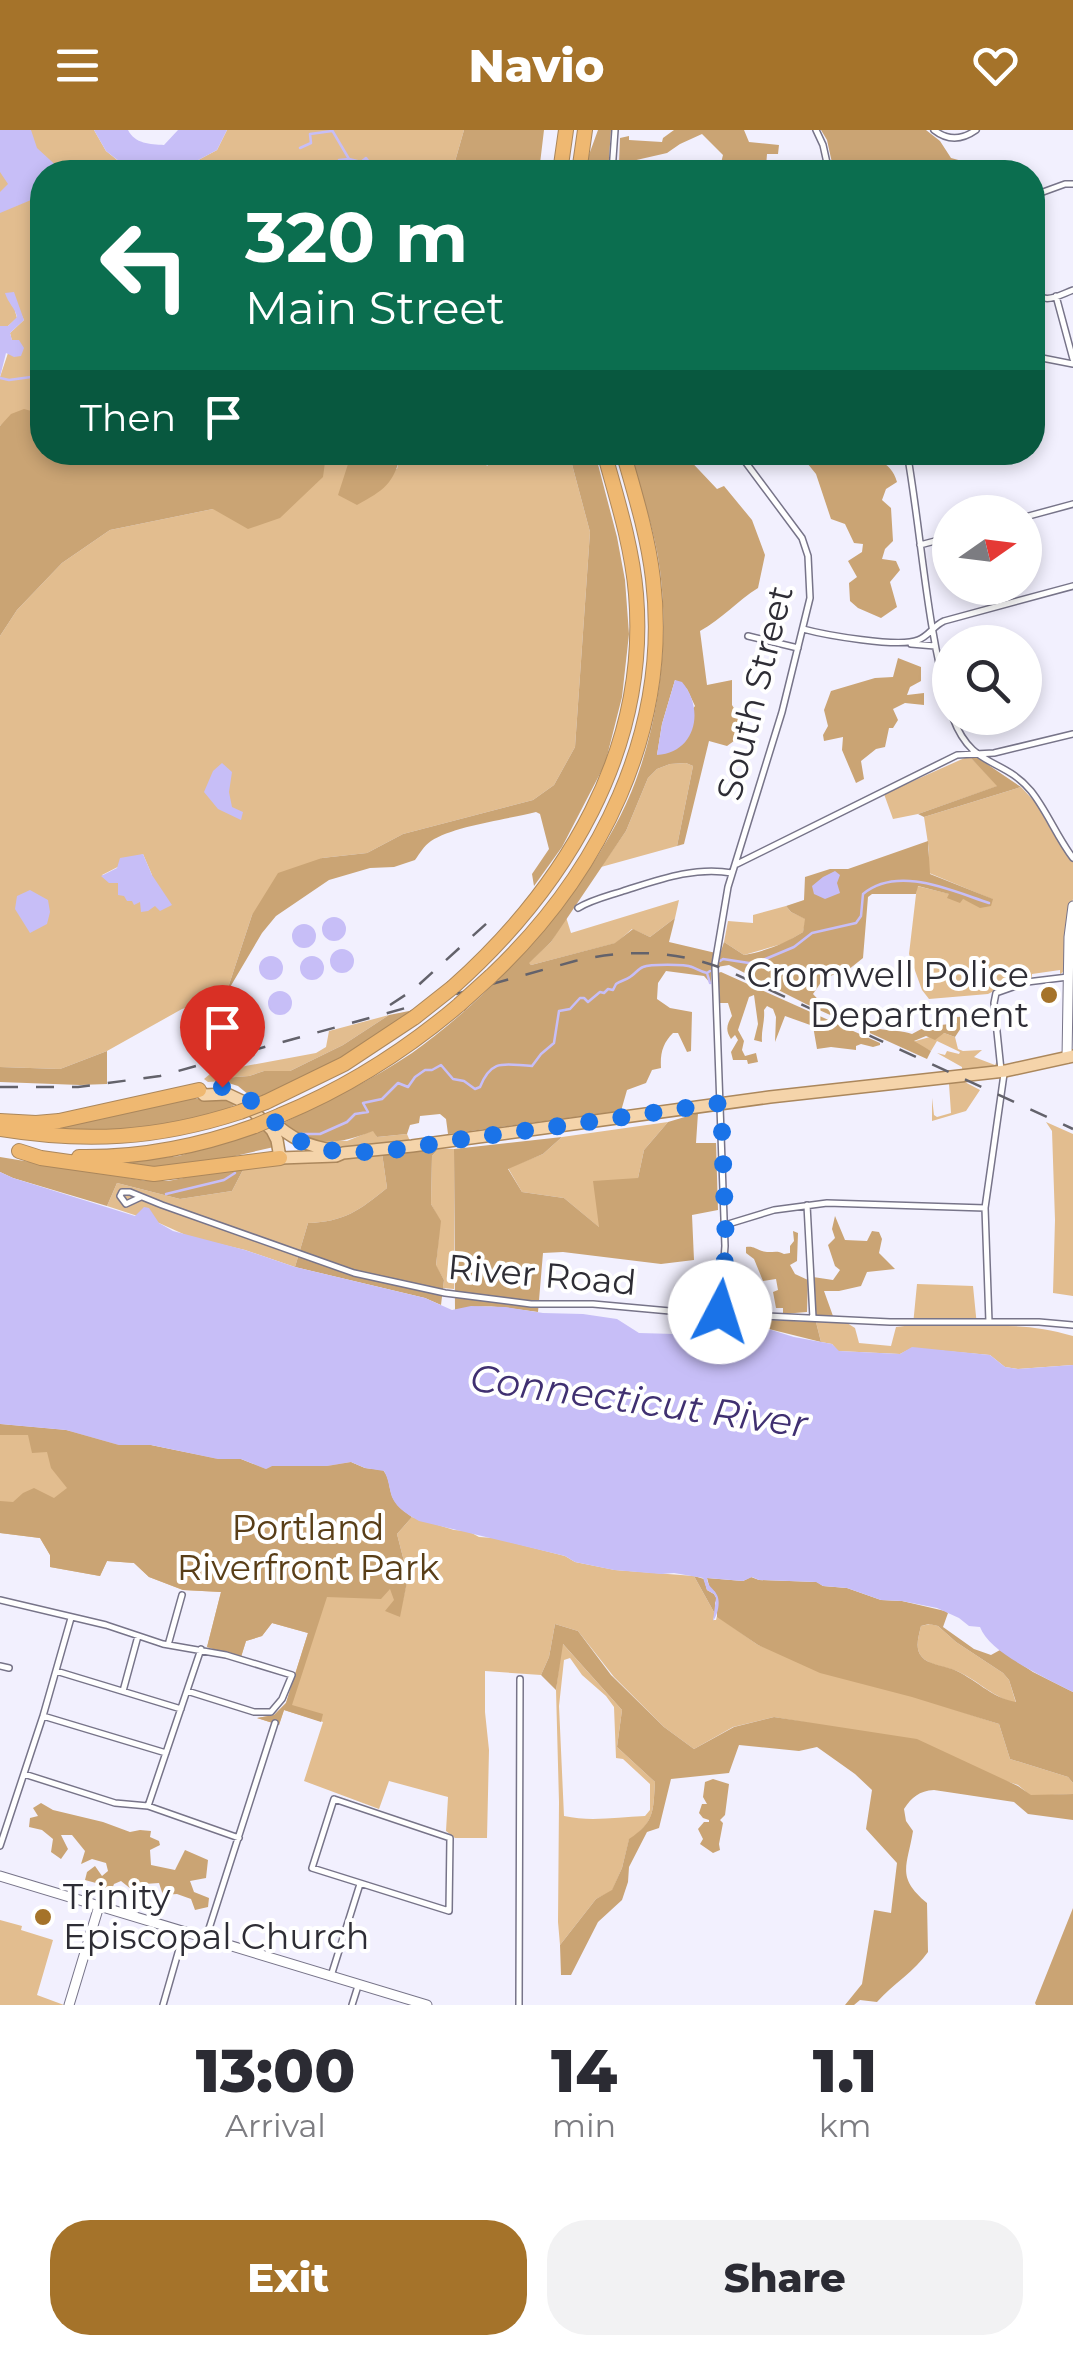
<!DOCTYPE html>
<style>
body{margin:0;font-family:Montserrat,sans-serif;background:#f2f2f3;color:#2b2b33;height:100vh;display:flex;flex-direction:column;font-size:38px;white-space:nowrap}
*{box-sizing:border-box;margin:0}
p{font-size:32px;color:#7c7c81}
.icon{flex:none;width:55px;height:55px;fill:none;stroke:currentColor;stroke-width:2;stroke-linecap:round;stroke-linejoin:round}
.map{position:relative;height:1875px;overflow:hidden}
.side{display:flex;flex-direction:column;background:#fff;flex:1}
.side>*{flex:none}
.top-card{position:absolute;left:30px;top:30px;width:1015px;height:305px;border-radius:40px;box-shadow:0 5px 15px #0003;background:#0b6e4f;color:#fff;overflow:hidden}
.needle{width:65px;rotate:76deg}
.controls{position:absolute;left:932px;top:365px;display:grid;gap:20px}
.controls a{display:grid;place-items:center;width:110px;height:110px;border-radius:50%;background:#fff;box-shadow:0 5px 15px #0003;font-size:50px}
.pin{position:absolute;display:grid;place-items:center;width:85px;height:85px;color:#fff;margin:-102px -42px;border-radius:50% 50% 50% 0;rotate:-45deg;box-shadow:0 0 10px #0007}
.pin .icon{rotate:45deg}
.me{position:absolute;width:110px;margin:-55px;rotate:5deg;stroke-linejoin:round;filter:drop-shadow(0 0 8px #0008)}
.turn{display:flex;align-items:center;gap:35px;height:210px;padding:0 50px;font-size:45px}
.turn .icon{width:130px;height:130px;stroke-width:2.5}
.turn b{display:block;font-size:70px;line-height:85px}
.then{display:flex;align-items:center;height:95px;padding:0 50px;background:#0003;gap:20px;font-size:38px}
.eta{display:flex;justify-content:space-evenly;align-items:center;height:170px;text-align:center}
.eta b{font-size:60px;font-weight:800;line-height:70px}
.button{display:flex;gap:20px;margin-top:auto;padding:20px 50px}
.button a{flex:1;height:115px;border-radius:40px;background:#a5732a;color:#fff;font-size:40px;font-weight:800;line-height:115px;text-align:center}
.button a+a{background:#f2f2f3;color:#2b2b33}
header{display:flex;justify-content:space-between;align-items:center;height:130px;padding:0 50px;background:#a5732a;color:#fff;font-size:45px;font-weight:800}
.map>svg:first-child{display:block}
</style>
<header><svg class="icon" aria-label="menu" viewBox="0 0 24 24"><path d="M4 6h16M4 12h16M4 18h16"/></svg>Navio<svg class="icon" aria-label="heart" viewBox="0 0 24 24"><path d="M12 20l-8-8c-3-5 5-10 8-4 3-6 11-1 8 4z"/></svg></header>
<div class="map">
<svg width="1073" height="1875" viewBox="0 0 1073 1875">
<rect width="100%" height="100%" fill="#f2f0fe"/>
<path fill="#e2bd8f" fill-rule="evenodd" d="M0,0H94L106,21L132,42H42V239L30,260L42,265V284C18,277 18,281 0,296V247L12,211L10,203L24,190L19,180L15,181L17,188L8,196H0Z
M227,0H464L452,42H176L217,20Z
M401,323H479L487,336L501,323H569L590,402L575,617L554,655L533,670L403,704L367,723L322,728L252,785L226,864L214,870L182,879L107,921L60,939L0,937V506L17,480L62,433L110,400L213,379L324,332L349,330L397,339ZM143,724L152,745L119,760L118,753L102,745Z
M969,626L998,656L918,684L893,689L884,664Z
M686,633L693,636L677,716L601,737L626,701L648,648L657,639L670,634Z
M1021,657L1036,673L1054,705L1073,732V769L1069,782L1065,841L1060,844V840L1032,844V848L1008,854L988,864L929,869L922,860L909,824L917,756L950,764L977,774L992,769L929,743V720L924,687Z
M679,770L675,788L650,807L632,799L616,813L531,835L528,833L551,812L566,787L571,803Z
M786,776L791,782L806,789L803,802L785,813L744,825L724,812L728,791L753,793V785Z
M389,885L343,915L290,941H264L249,946L223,948L222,951L208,952L204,949L210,944L224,940L316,923L326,917L329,901Z
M944,903L955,907L958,919L963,921L982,920L974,927L995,935L997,931V937L962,940V937L937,923L945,925L947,921L959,924L960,922L937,911L931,921L912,912Z
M961,950L980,960L966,981L932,991V968L934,985L937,987L951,983L949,954L947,953Z
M668,992L644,1020L638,1048L600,1098L564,1068L522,1062L508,1038L543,1024L562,1007Z
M1046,992L1073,1004V1166L1053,1163L1055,1090L1052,1001Z
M374,1000L377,1007L407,1004L410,1011C374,1017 338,1023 304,1007L347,1011Z
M439,1018L454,1019V1159L443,1158L444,1150L436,1136L440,1091L431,1074L432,1026Z
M382,1023L387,1058C360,1080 344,1092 308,1093L295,1137L245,1120L190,1107L159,1093L107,1076L117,1053L180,1069L232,1061L245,1036Z
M917,1154L973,1156L977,1196C1013,1195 1038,1196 1073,1206V1235L1018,1239L1005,1237L990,1225L912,1218L900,1224L838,1221L832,1214L821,1212L816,1192L847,1193L855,1198L859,1213L891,1216L896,1197L913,1195Z
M0,1294L66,1300L249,1334L287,1336L351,1332L397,1373L391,1402L399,1487L408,1447L397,1404L412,1387L454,1400L468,1401L479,1407L494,1408L565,1426L575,1432L615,1440L694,1446L715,1484L713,1490H716L717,1486L758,1515L999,1594L1010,1629L1068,1647L1073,1653V1664L1031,1666L1018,1655L843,1599L774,1587L733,1597L694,1619L664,1597L614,1547L578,1501L555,1494L549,1527L541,1545L485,1541V1582L489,1620L487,1708H455L446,1701L448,1667L389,1651L379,1679L304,1651L323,1592L284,1580L279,1595L257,1588L274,1585L286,1573L308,1503L272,1493L262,1506L246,1511L241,1527L207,1517L221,1462L183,1460L149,1447L134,1433L107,1431L100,1446L50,1437V1425L40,1408L0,1403Z
M930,1494L938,1496L956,1512L1003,1543L1009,1550L1016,1573C994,1568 980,1552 959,1542C949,1537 930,1536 922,1527C914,1519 919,1505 921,1496Z
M562,1513L622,1580L617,1617L655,1652C653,1681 655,1692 629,1710L622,1738L612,1761L596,1769L560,1815L558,1792L559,1672L556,1560ZM570,1528L582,1545L606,1566L614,1577L616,1628L623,1629L650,1654V1680L645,1686C617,1687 591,1692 564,1686L559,1576L564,1530Z
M0,1790L22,1796L21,1800L53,1810L37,1865L64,1875H0Z"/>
<path fill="#caa474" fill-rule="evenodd" d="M464,0H544L539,42H452Z
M598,0H611L608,42H585L586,33Z
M674,0H744L749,12L779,15L778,24H767L766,37L768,42H726L721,33L723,25L702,4L680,14L667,23L619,34L620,8L629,6V10L662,12L663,8Z
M821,0H926L940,11L951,28L977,35L996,30L1014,35L1001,42H834L827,10Z
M24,279L42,284V322L401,323C394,354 384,360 357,375L338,365L349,331L325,332L323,347L280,388L248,399L213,379L110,400L62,433L17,480L0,506V296L11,284Z
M851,322C872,327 891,330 897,352L886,359L882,370L891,378L893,411L885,419L882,429L896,431L900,440L890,452L897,477L881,488L858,478L850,471L849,453L857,447L848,431L862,422L863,414L854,413L845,394L831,389L816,344L799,323H836L837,325Z
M569,323H595L617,407L625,450L629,504L622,567L605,634L562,717L534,756L532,744L549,719L540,684L536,682C509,689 453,696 431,711C424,716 420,723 415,730L394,737L370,738L329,750L276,786L262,803L226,864L252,785L278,743L322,728L367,723L403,704L533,670L554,655L575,617L590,402Z
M630,323H683L717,359L724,356L752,390L765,425L758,458C737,471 722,489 700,501L707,555L732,550V575L745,596V603L727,616L709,611L684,714L677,716L693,636L686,633L670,634L657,639L648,648L626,701L551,812L529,833L531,835L615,813L633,799L650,807L675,788L669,812L720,824L724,812L744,825C766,821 784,814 803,802L805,789L791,782L786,776L804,770L805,747L830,739H848L928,711L930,744L993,769L991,776L980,778L963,769L960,773L947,768L949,764L918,756L916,764H872L868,767L863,828L848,840L824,848L813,864C832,885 859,897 887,900C897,901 903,901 912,904L925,897L957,893V887L992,884L993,894L961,898L955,907L944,903L935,910L926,906L914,911L931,921L927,929L806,874L729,835L711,838V854L704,846L666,841L658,853L657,869L670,878L692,882L691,921L687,922L678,903H673C663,913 660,923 661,938L652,940L646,953L627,960L621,981L448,1004L446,989L440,984L420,986L419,993L410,995L407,1004L377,1007L373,1001C337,1015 320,1016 284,998L285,992C328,971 372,950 412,923C498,862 599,750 636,650C660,584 669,510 660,440C655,401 641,361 630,323ZM675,550L687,559L695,576L657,625L662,594Z
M898,528L921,537V551L910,557L907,565L924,563V575L905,573L893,579L898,590L893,598H889L885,617L876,619L861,631L864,649L856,653L842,620L843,607L824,611L823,605L828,596L824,580L831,561L875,548L893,547Z
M969,626H975L1021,657L924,687L918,684L997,656Z
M721,842L880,913V915L873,917L861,914L856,916V920L831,917L817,919L813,896L785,886L775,912L776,887L773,879L767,876L764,880C765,892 761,900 762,912L754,910L758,894L754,865L749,867L738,900L744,911L742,920L745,926L756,923L758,932L748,934L747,930H733L731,922L738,910L735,905L731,909C725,900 727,894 732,886L728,873H720L718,843Z
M414,880L338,931L255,970L238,956L222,951L223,948L249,946L264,941H290L343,915L389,885Z
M107,921V954L80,955L0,952V937L60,939Z
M192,967L197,969L220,968L239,973C185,1000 125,999 67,1001L64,997L66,994Z
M698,983L696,1013H716L718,1080L692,1085L694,1130L661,1134L563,1122L543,1123L538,1182C510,1178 483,1173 455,1180L454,1019L562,1007L543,1024L508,1039L522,1062L564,1068L599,1097L593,1051L638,1048L644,1020L668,992Z
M266,998L274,1017L200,1034L169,1039L112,1033L179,1026Z
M439,1018L432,1026L431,1074L441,1091L436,1135L444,1150L441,1175L425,1168L295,1137L308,1093C344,1092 360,1080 387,1058L382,1023Z
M0,1027L147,1051H168L245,1036L232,1061L180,1069L117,1053L107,1076L13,1048L0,1042Z
M835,1086L845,1110L867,1111L872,1101L879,1102L882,1109L879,1123L895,1139L867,1142L861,1156L839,1161H824L833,1186H816L813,1147L833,1150L840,1140L835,1136L828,1115L835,1108L832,1099Z
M793,1101L798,1103L797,1131L790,1135L795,1144L808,1150L807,1182L783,1184V1178H776L773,1162L778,1160L776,1149L763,1151L754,1129L746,1123V1117C754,1116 755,1119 762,1121C771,1124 776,1119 784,1124L790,1123V1116L794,1111Z
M768,1190L816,1192L821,1212L765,1198Z
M0,1294L66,1300L119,1315H151L218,1329H241L266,1339L272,1336H327L351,1332L365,1338L383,1340C391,1349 388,1360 394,1370C398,1378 406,1382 412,1387L397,1404L408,1447L400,1487L385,1481L394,1470L390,1459L381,1469L327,1467L292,1575L323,1584L321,1592L284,1580L279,1595L257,1588L274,1585L286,1573L308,1503L272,1493L262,1506L246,1511L241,1527L207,1517L221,1462L183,1460L149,1447L134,1433L107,1431L100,1446L50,1437V1425L40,1408L0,1403V1371L13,1372L23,1363L34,1358L54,1368L67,1358L51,1338L47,1322L32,1323L28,1305H0Z
M694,1446L704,1449L707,1460L714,1464L717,1469L715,1462L710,1459L707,1448L743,1451L751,1447L759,1450L817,1452L823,1456L847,1458L881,1470L902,1471L945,1481L948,1483L943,1497L974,1519L991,1525L1000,1520L1033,1542L1073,1562V1653L1068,1647L1010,1629L999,1594L912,1567L820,1543L758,1515L717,1487V1469L715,1473V1484ZM929,1494L938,1496L956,1512L1003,1543L1009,1550L1016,1572C991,1568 975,1548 952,1539C943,1536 928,1534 922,1527C914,1519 919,1505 921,1496Z
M555,1494L578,1501L611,1545L664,1597L694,1619L734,1597L774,1587L917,1609L1018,1656L1031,1665L1073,1664V1690L1028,1684L1014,1672L934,1660C919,1661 912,1667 904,1679L906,1691L913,1701C907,1737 896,1747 927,1773L928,1822C915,1841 893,1854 877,1872L860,1870L854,1875H845L862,1854L874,1780L891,1783L897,1733L866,1699L872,1660L855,1644L817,1617L799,1621L739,1615L729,1643L671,1649L659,1698L647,1702L629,1737L628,1752L622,1770L598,1792L571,1845H561L560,1815L596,1769L612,1760L622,1738L629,1709C655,1692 653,1681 655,1652L617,1617L622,1580L563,1514L556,1560L541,1545L549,1527Z
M713,1649L729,1654L725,1685L720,1690L723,1693L719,1714L720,1720L713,1723L700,1714L703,1709L698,1699L704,1692H709V1690L703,1688L699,1683L702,1674H707L703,1667L705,1652Z
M41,1673L53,1680L103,1692L130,1702L140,1700L151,1701L150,1707L159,1711L160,1715L150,1720L151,1735L175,1740L185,1720L208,1730L206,1748L190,1751L194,1762L209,1768L208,1777L195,1780L191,1769L177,1764L163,1765L159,1753L144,1754L136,1763L121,1751L114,1754L110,1764L103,1765L96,1753L85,1750L87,1742L95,1736L102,1746L108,1741L106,1733L92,1729L81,1734L85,1721L72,1705H61L68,1719L61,1729L51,1722L53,1709L42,1700L29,1697L30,1688L38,1686L33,1678Z
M1073,1778V1875H1036L1035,1873Z"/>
<path fill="#c7bef7" d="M0,0H31L37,18L62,41L87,42H42V74L31,70L0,83V62L8,54L0,42Z
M94,0H128C135,14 150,14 164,15L178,0H227L217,20L176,42H133L106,21Z
M14,162L24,190L10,203L12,210H19L24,218L21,226L14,227L6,223L0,247V196H8L17,187C15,178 8,173 5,163Z
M675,550L682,552C705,579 696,623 657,625L662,594Z
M222,633L232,642L229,662L232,677L243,682L241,690L218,679L204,662L213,641Z
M143,724L152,745L172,775L160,781L155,776L148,781L141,782L140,772L134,775L132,771H127L124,766L118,765V753H109L101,746L117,738L120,728Z
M835,741L840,745L837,753L840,763L825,769L814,764L812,756L823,747Z
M30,760L48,770L50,782L47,794L30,803L15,779L17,766Z
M322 799a12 12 0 1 1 24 0a12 12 0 1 1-24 0Z
M292 806a12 12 0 1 1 24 0a12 12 0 1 1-24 0Z
M330 831a12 12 0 1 1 24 0a12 12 0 1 1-24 0Z
M259 838a12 12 0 1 1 24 0a12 12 0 1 1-24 0Z
M300 838a12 12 0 1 1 24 0a12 12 0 1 1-24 0Z
M268 873a12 12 0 1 1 24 0a12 12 0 1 1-24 0Z
M0,1042L13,1048L135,1086L144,1077L149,1078L159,1093L173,1101L245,1120L295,1137L425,1168L452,1180L471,1176L505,1177L543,1183L583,1184L617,1189L639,1203L746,1206L765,1198L794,1207L832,1214L839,1221L900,1224L912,1217L990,1225L1005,1237L1018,1239L1073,1235V1562C1047,1548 990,1524 980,1497L969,1496L959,1488L937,1478L902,1471L881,1470L847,1458L823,1456L816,1452L759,1450L752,1447L743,1451L707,1448C708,1458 713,1457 717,1465C721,1473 717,1486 713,1491L716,1468L714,1464L707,1460L703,1448L674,1443L661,1444L614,1440L575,1432L565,1426L419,1391C409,1385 397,1379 392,1367C389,1358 389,1350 384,1341L365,1338L351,1332L327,1336H272L266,1339L241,1329H218L151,1315H119L66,1300L0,1294Z"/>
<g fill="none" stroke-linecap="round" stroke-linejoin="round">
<path stroke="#c7bef7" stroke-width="2.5" d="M332,0L349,29L361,32L366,28L372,36L379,37L383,42
M300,18L311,13L310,4L332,1
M335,42L339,30L349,29
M0,248L9,250L31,247
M720,831L723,829L749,833L763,830L794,817L812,803L856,793L861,786L863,764C898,735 952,761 989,773
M710,841L707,843L710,853
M300,1004H320L347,992L355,984L368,982L363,973L382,969L398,953L408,957L415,947L425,940H432L441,935L453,949L464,951L475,959L480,957C492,927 506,935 532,936L541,924L554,913L559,881L570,879L580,868H584L588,872L600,862L604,863L608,859L613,860L616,854C620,851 626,850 630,847C635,844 638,839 643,837C650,834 685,834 692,837C697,839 701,842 707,843
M166,1064L224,1050L235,1043"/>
<defs>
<path id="street" d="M816,0L823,15L829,42
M934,0C948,11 962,10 976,0
M612,42L615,0
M666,42C677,35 684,35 694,42
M1032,66L1065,54H1073
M1032,157C1042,177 1057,166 1073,160
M1056,166L1073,229
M1032,226L1073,234
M907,322C922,408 926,495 950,578
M1025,387L1073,374
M920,415L950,407
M803,499C825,505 899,518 918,510C929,506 933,496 944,491L1073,456
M748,506L798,518
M911,514L935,516
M953,588C972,639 1003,627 1031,661C1047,681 1057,707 1073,728
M737,734L957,625L994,623L1073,604
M578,778C591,770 608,766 623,761C658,750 695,736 732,743
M715,834L728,757L782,582L810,468L808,426L802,408L738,322
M715,837L725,1116L720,1182
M1001,940L994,873L996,863L1027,852L1068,847
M141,1067L126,1074L120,1066L122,1062H130L162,1075L354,1143L445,1163L531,1174H593L681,1182L890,1192H1039L1073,1195
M807,1075L813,1188
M725,1095L774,1080L827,1073L985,1078
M989,1192L985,1078L1004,944
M0,1470L106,1495L163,1514L226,1525L292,1545L282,1569L271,1582H254L187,1561
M168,1515L182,1465
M0,1536L9,1538
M56,1541L181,1579
M123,1561L138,1506
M43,1586L166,1623
M24,1644L115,1673L148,1676L239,1708
M334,1669L450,1708L449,1781L312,1738Z
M148,1676L201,1519
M0,1716L43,1586L71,1488
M206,1808L275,1593
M331,1846L360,1754
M163,1875L184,1802
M352,1875L358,1856
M519,1875L520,1549"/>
<path id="secondary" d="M1067,928L1069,807L1073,776
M0,1746L427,1875
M69,1875L99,1776"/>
<path id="primary" d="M199,960L204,965L227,964L244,972L272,1000L277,1010L280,1028L336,1026L343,1023L412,1016L770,967L1005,941L1073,926
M271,990C290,1008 309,1017 334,1020"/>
<path id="highway" d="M560,42L566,0
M579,42L585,0
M491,846C600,743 671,601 653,449C648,406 635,364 623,322
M453,857C566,756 649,620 636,464C632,416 617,369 604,322
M266,972L344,934L415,887
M281,985C346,958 406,920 459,875
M0,991L36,993L59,991L199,960
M0,999C86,1013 157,1009 240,982
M19,1021L41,1028L154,1044L280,1028
M79,1027C141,1028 197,1017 255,996"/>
</defs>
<use href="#street" stroke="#777489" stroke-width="8"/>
<use href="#secondary" stroke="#777489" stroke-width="11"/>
<use href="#primary" stroke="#ab875c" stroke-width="14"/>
<use href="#highway" stroke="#ab875c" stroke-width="16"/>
<use href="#street" stroke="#fff" stroke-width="5"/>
<use href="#secondary" stroke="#fff" stroke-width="9"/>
<use href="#primary" stroke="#f5d4aa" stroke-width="11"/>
<use href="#highway" stroke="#efb871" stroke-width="14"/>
<path stroke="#63626b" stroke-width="2.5" stroke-dasharray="18 18" stroke-linecap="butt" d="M390,875L413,860L487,793
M0,957H78L160,946L575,831C626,819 675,820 724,839L1073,999"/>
<defs>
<path id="highway-bridge" d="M459,875L491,846
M415,887L453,857
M240,982L266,972
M255,996L281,985"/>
</defs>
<use href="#highway-bridge" stroke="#ab875c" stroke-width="16" stroke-linecap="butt"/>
<use href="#highway-bridge" stroke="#efb871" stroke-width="14"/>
</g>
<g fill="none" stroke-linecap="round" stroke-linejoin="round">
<path stroke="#1a73e8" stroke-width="18" stroke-dasharray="0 32.4" d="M222,957C259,963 277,1008 318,1018C367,1029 421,1015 470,1008C554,997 638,985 721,973L726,1116L720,1182"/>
</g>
<g fill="#a5732a" stroke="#fff" stroke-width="4">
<circle cx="1049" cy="865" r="10"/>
<circle cx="43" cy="1787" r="10"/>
</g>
<g text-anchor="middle" stroke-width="8" stroke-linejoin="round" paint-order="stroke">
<g font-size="35" fill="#2e2d35" stroke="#fff">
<text transform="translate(755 563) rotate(-76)" y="12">South Street</text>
<text transform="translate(542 1145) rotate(5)" y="12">River Road</text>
</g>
<g font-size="35" fill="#2e2d35" stroke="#fff" text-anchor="end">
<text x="1029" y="857">Cromwell Police<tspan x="1029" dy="40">Department</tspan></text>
<text x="63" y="1779" text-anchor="start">Trinity<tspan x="63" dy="40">Episcopal Church</tspan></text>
</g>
<g font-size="35" fill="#593e18" stroke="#fff">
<text x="308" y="1410">Portland<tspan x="308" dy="40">Riverfront Park</tspan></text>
</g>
<g font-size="38" font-style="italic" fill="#403071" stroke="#fff">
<text transform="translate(639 1271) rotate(8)" y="13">Connecticut River</text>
</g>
</g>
</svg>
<div class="controls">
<a><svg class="needle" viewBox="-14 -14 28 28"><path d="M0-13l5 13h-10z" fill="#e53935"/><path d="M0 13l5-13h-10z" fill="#7c7c81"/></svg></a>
<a><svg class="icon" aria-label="search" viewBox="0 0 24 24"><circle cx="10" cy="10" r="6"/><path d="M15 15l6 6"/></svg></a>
</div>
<div class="pin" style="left:222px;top:957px;background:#d93025"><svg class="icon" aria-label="arrive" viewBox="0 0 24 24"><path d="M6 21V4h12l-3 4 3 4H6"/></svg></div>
<svg class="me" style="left:720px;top:1182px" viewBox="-20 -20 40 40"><circle r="19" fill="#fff"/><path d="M0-13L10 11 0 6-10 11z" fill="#1a73e8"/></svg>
<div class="top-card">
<div class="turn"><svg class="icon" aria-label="left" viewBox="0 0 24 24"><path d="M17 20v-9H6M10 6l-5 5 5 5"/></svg><div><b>320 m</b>Main Street</div></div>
<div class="then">Then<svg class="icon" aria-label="arrive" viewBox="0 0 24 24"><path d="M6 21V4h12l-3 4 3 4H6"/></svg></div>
</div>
</div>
<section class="side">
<div class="eta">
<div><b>13:00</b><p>Arrival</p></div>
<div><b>14</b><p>min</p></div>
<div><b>1.1</b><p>km</p></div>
</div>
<div class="button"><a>Exit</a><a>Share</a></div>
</section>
